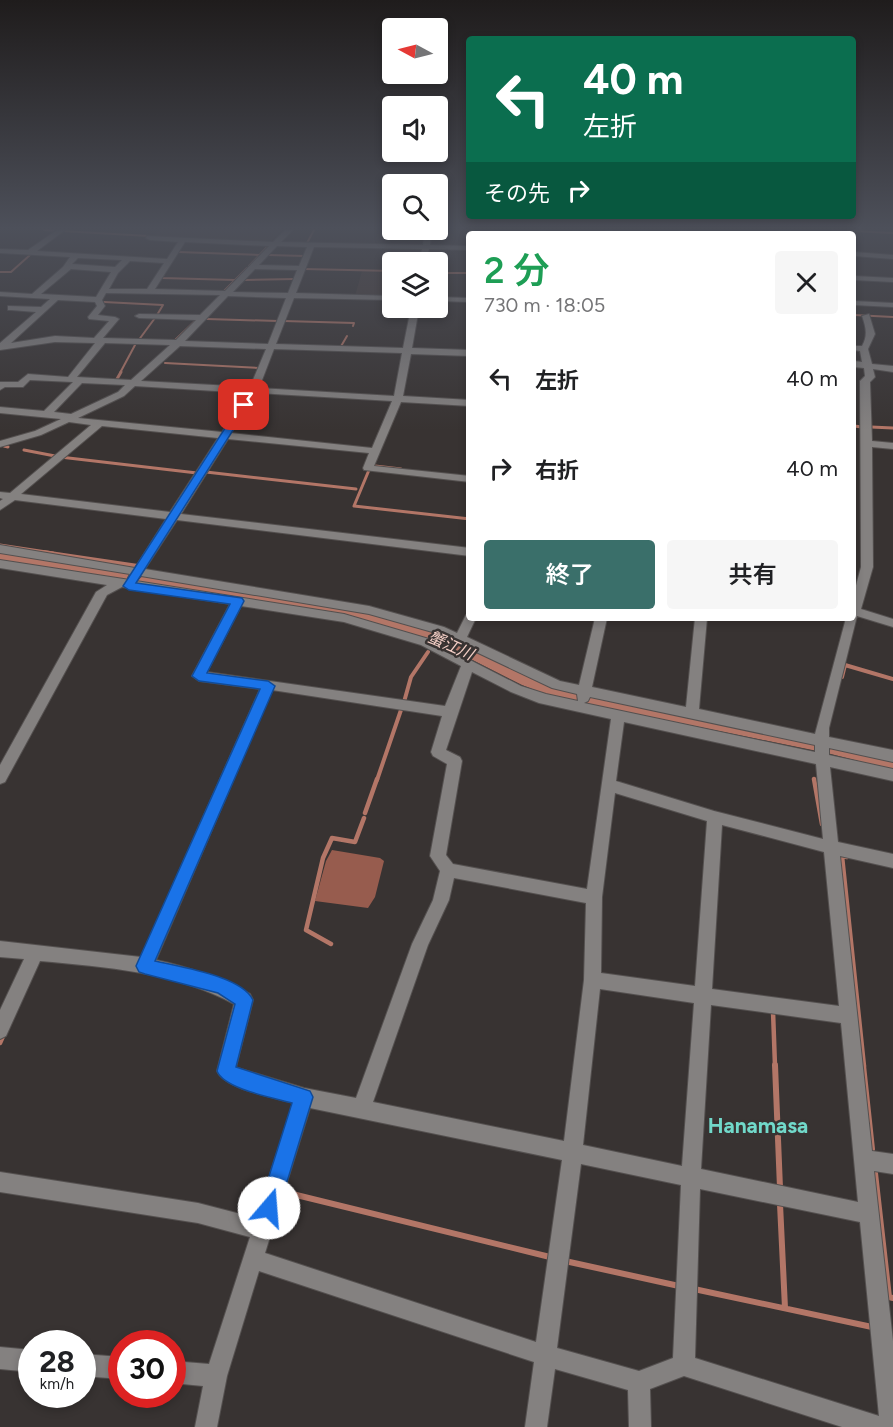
<!DOCTYPE html>
<html lang="ja">
<meta charset="utf-8">
<style>
body{margin:0;font-family:Figtree,"Noto Sans JP",sans-serif;background:#f6f6f6;color:#202124;height:100vh;display:flex;flex-direction:column;font-size:22px;white-space:nowrap}
*{box-sizing:border-box;margin:0}
p{font-size:20px;color:#757577}
.icon{flex:none;width:33px;height:33px;fill:none;stroke:currentColor;stroke-width:2;stroke-linecap:round;stroke-linejoin:round}
.map{position:relative;flex:1;overflow:hidden}
.drawer{position:absolute;left:466px;top:231px;width:390px;height:390px;display:flex;flex-direction:column;background:#fff;border-radius:6px;box-shadow:0 3px 9px #0003}
.drawer>*{flex:none}
.hud{position:absolute;left:466px;top:36px;width:390px;height:183px;border-radius:6px;box-shadow:0 3px 9px #0003;background:#0b6e4f;color:#fff;overflow:hidden}
.needle{width:39px;rotate:277deg}
.tools{position:absolute;left:382px;top:18px;display:grid;gap:12px}
.tools a{display:grid;place-items:center;width:66px;height:66px;border-radius:6px;background:#fff;box-shadow:0 3px 9px #0003;font-size:30px}
.speed{position:absolute;left:18px;top:1330px;display:flex;gap:12px;font-size:30px;font-weight:700;text-align:center}
.speed>*{display:grid;place-content:center;width:78px;height:78px;border-radius:50%;background:#fff;box-shadow:0 3px 9px #0003;line-height:1}
.speed small{font-size:15px;font-weight:400}
.speed .limit{border:9px solid #d22;background:#fff;color:#111}
.pin{position:absolute;display:grid;place-items:center;width:51px;height:51px;color:#fff;margin:-26px;border-radius:12px;box-shadow:0 3px 9px #0006}
.me{position:absolute;width:66px;margin:-33px;rotate:18deg;stroke-linejoin:round;filter:drop-shadow(0 0 4px #0008)}
.turn{display:flex;align-items:center;gap:21px;height:126px;padding:0 18px;font-size:27px}
.turn .icon{width:78px;height:78px;stroke-width:2.5}
.turn b{display:block;font-size:42px;line-height:51px}
.then{display:flex;align-items:center;height:57px;padding:0 18px;background:#0003;gap:12px;font-size:22px}
.round{display:grid;place-items:center;flex:none;width:63px;height:63px;border-radius:6px;background:#f6f6f6}
.headline{display:flex;align-items:center;justify-content:space-between;height:102px;padding:0 18px}
h1{font-size:36px;font-weight:600;line-height:45px;color:#1e9e55}
.primary-button{display:flex;gap:12px;margin-top:auto;padding:12px 18px}
.primary-button a{flex:1;height:69px;border-radius:6px;background:#3a6f6a;color:#fff;font-size:24px;font-weight:600;line-height:69px;text-align:center}
.primary-button a+a{background:#f6f6f6;color:#202124}
ul{padding:0;list-style:none}
li{display:flex;align-items:center;gap:18px;height:90px;padding:0 18px}
li div{flex:1}
li b{display:block;font-size:22px}
li em{font-style:normal}
.map>svg:first-child{display:block}
</style>
<div class="map">
<svg width="893" height="1427" viewBox="0 0 893 1427">
<rect width="100%" height="100%" fill="#383332"/>
<path fill="#473c39" d="M159,230H283L270,242L153,237Z
M362,271L393,272V297L355,296Z"/>
<path fill="#975c4e" d="M332,850L380,858L384,861L375,897L368,908L315,901L326,861Z"/>
<path fill="#b37667" d="M0,552L347,607L437,633L529,677L893,759V770L827,753L552,697L522,685L433,640L345,614L0,561Z"/>
<g fill="none" stroke-linecap="round" stroke-linejoin="round">
<path stroke="#b37667" stroke-width="2" d="M44,230L58,231
M832,230L893,233
M62,231L149,236
M307,243L314,230
M178,252L260,255
M269,255L304,256
M249,266L269,245
M304,269L393,271
M0,272H11L30,255
M438,273H470
M164,274L162,278L235,280
M245,280L294,279
M223,292L247,268
M104,302L163,305L157,315
M854,315L893,317
M207,319L278,321
M284,321L354,323L353,326
M138,341L155,318H158
M173,342L196,320
M340,348L347,336
M165,363L259,368
M120,373L135,345"/>
<path stroke="#b37667" stroke-width="3" d="M117,379L121,372
M854,426L862,427
M871,427L893,428
M4,446L8,447
M24,450L55,456
M60,457L197,473
M375,466L401,469
M369,470L354,506L470,519
M206,472L356,489
M0,545L53,553"/>
<path stroke="#b37667" stroke-width="4" d="M43,552L138,566
M842,677L845,665L893,679
M404,702L411,677L428,652
M377,780L402,707"/>
<path stroke="#b37667" stroke-width="4.5" d="M814,779L822,824
M365,813L377,779
M847,857L842,856L864,1066
M331,944L306,930L323,858L332,838L355,842L364,818
M773,1011L775,1066
M0,1043L4,1034"/>
<path stroke="#b37667" stroke-width="6" d="M775,1065L780,1188
M863,1065L872,1149
M875,1173L889,1297L893,1298
M280,1191L550,1257
M780,1204L785,1308
M565,1261L679,1286
M694,1289L872,1327"/>
<defs>
<path id="minor" d="M57,230H65L37,251L167,259L178,242L150,240L146,238L147,236L273,242L285,230H293L281,242L423,245L425,230H432L430,245L470,246V250L429,249L426,262H419L422,249L314,247L296,293L393,296V300L294,298L276,344L403,348L411,308H419L412,348L470,350V356L411,354L403,396L470,400V406L401,402L374,466L470,476V482L364,470L363,468L369,453L228,439L181,514L470,548V556L177,520L145,569L369,606L444,627L457,633L466,615L470,614V618H476L467,637L560,681L579,685L595,618H607L592,687L686,707L695,618H707L699,709L815,734L846,618H854V593L861,567L860,381L865,376L864,368L854,367V361L862,362L860,351L854,350V346H862C868,336 866,327 862,316L869,314L875,334L868,349L872,364L893,366V372L873,369L875,377L870,382L872,441L893,443V449L872,447L873,567L861,609L893,619V627L857,616L829,728V737L893,750V762L829,748V755L893,769V781L830,767L838,842L893,854V868L840,856L872,1151L893,1154V1174L874,1171L893,1341V1427H842L684,1376L650,1389L651,1427H629L628,1390L555,1369L547,1427H525L534,1362L259,1271L227,1376L217,1427H195L203,1386L172,1383V1361L209,1364L250,1237L198,1223L0,1192V1172L198,1203L256,1218L293,1103C274,1097 224,1089 217,1071L234,1004C175,972 106,967 40,961L6,1036L0,1039V1010L24,959L0,957V941L141,957L260,689L199,681L192,676L230,604L122,587L107,595L5,782L0,784V765L96,592L107,585L0,568V560L130,580L128,578L130,574L0,553V545L135,568L166,519L15,500L0,510V501L3,499L0,498V492L10,493L91,425L69,422L41,435L0,447V441L35,431L61,419L0,413V407L44,411L73,382L30,380L23,387H5L0,390V382H18L28,374L68,377L95,343L55,342L0,350V343L36,312L11,310H8V306L41,307L50,299L0,296V292L32,294L63,267L70,257L0,253V249L28,250ZM185,242L269,246L225,291L155,289ZM277,246L307,247L299,266L259,265ZM78,258L122,260L115,267L72,264ZM130,261L164,263L147,289H109L118,273ZM71,269L111,272L96,297L41,294ZM255,269L297,270L288,293L233,292ZM106,293L220,295L200,315L139,314L135,316L139,318L196,320L176,340L103,338L119,319L115,317L98,315L105,306L102,300ZM228,296L286,298L268,344L185,341ZM58,300L95,302L97,306L88,317L89,319L109,321L94,338L55,336L11,343ZM105,343L170,345L131,380L77,377ZM180,346L266,349L250,387L141,381ZM274,349L402,353L394,396L259,388ZM82,383L125,385L118,392L71,414L54,412ZM135,386L248,393L222,432L78,418L124,396ZM257,393L392,401L372,448L231,433ZM102,426L218,438L170,512L21,494ZM141,576L369,614L436,633L552,688L577,694L578,701L546,694L521,686L429,639L344,614L136,581ZM241,606L344,622L421,645L461,666L445,706L207,672ZM472,672L511,692L539,703L611,719L587,889L453,864L446,855L462,761L460,757L446,750ZM272,690L442,716L431,752L433,756L447,764L430,856L440,871L433,900L412,944L356,1098L304,1088L238,1068L236,1067L253,1000L250,994C220,978 189,967 156,960ZM590,697L815,745V752L584,703L588,701ZM624,722L816,764L823,839L714,811L616,781ZM615,793L707,821L695,986L601,973L602,897ZM722,825L824,852L839,1006L712,989ZM454,878L586,903L584,980L564,1141L373,1102L428,945L449,900ZM600,989L694,1003L682,1166L583,1145ZM711,1005L841,1023L858,1202L701,1169ZM310,1108L562,1160L536,1342L265,1253ZM581,1164L681,1185L673,1358L639,1371L557,1348ZM700,1189L860,1222L879,1416L695,1358Z
M539,230H545L547,234H539Z
M572,230H578L580,234H572Z
M606,230H612L613,234H605Z
M641,230H647L649,234H641Z
M679,230H686L689,234H681Z
M780,230H791L780,234H768Z
M854,252L893,255V259L854,256Z
M854,276L893,278V282L854,280Z
M438,297L470,298V302L438,301Z
M854,301L893,303V307L854,305Z
M0,1347L32,1350V1372L0,1369Z
M82,1354L122,1357V1379L82,1376Z"/>
</defs>
<use href="#minor" stroke="#54504f" stroke-width="2"/>
<use href="#minor" fill="#848180" fill-rule="evenodd"/>
</g>
<linearGradient id="sky" x2="0" y2="1"><stop stop-color="#1f1c1c"/><stop offset="0.53" stop-color="#4d505a"/><stop offset="1" stop-color="#4d505a" stop-opacity="0"/></linearGradient>
<rect width="893" height="430" fill="url(#sky)"/>
<path fill="#1a73e8" stroke="#114b97" stroke-width="1.5" d="M244,402L249,405L136,583L242,598L244,601L207,673L268,681L275,686L155,961C180,967 242,976 253,1000L236,1067L310,1091L313,1097L279,1208L276,1215L269,1218L262,1215L259,1208L292,1103C274,1098 224,1089 217,1071L235,1004L218,993L145,974L139,972L136,966L260,689L199,681L192,676L230,604L129,590L123,586L240,405Z"/>
<g text-anchor="middle" stroke-width="5" stroke-linejoin="round" paint-order="stroke">
<g font-size="16" font-style="italic" fill="#f4cfc6" stroke="#383332">
<text transform="translate(451 645) rotate(24)" y="6">蟹江川</text>
</g>
<g font-size="21" font-weight="bold" fill="#71d9ca" stroke="#383332">
<text x="758" y="1133">Hanamasa</text>
</g>
</g>
</svg>
<div class="tools">
<a><svg class="needle" viewBox="-14 -14 28 28"><path d="M0-13l5 13h-10z" fill="#e53935"/><path d="M0 13l5-13h-10z" fill="#757577"/></svg></a>
<a><svg class="icon" aria-label="sound" viewBox="0 0 24 24"><path d="M4 9h4l5-4v14l-5-4H4zM17 9q2 3 0 6"/></svg></a>
<a><svg class="icon" aria-label="search" viewBox="0 0 24 24"><circle cx="10" cy="10" r="6"/><path d="M15 15l6 6"/></svg></a>
<a><svg class="icon" aria-label="layers" viewBox="0 0 24 24"><path d="M12 4l9 5-9 5-9-5zM3 14l9 5 9-5"/></svg></a>
</div>
<div class="speed"><div>28<small>km/h</small></div><div class="limit">30</div></div>
<div class="pin" style="left:244px;top:405px;background:#d93025"><svg class="icon" aria-label="arrive" viewBox="0 0 24 24"><path d="M6 21V4h12l-3 4 3 4H6"/></svg></div>
<svg class="me" style="left:269px;top:1208px" viewBox="-20 -20 40 40"><circle r="19" fill="#fff"/><path d="M0-13L10 11 0 6-10 11z" fill="#1a73e8"/></svg>
<div class="hud">
<div class="turn"><svg class="icon" aria-label="left" viewBox="0 0 24 24"><path d="M17 20v-9H6M10 6l-5 5 5 5"/></svg><div><b>40 m</b>左折</div></div>
<div class="then">その先<svg class="icon" aria-label="right" viewBox="0 0 24 24"><path d="M7 20v-9h11M14 6l5 5-5 5"/></svg></div>
</div>
<section class="drawer">
<div class="headline"><div><h1>2 分</h1><p>730 m · 18:05</p></div><a class="round"><svg class="icon" aria-label="close" viewBox="0 0 24 24"><path d="M6 6l12 12M18 6L6 18"/></svg></a></div>
<ul>
<li><svg class="icon" aria-label="left" viewBox="0 0 24 24"><path d="M17 20v-9H6M10 6l-5 5 5 5"/></svg><div><b>左折</b></div><em>40 m</em></li>
<li><svg class="icon" aria-label="right" viewBox="0 0 24 24"><path d="M7 20v-9h11M14 6l5 5-5 5"/></svg><div><b>右折</b></div><em>40 m</em></li>
</ul>
<div class="primary-button"><a>終了</a><a>共有</a></div>
</section>
</div>
